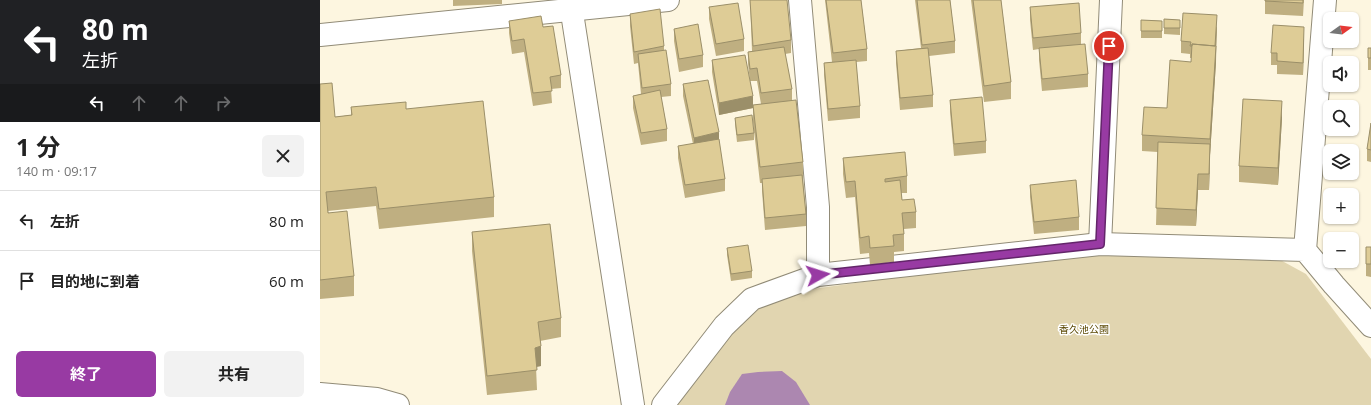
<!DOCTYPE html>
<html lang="ja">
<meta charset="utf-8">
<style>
body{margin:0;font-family:"Open Sans","Noto Sans JP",sans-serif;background:#f2f2f2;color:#222;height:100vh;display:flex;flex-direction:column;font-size:15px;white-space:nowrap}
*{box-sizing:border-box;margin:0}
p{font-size:13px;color:#767676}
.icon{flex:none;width:22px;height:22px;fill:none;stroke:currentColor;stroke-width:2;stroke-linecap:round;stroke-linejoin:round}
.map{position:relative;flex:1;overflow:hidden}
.side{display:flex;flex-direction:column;background:#fff;width:320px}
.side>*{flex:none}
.banner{background:#202124;color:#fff;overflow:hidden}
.needle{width:26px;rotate:75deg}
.controls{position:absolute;left:1003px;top:12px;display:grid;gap:8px}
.controls a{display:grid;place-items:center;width:36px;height:36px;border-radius:6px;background:#fff;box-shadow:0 1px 3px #0004;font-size:20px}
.pin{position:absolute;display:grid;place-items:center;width:34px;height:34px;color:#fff;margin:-17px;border:2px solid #fff;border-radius:50%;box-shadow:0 1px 4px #0007}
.me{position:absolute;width:44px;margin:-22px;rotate:84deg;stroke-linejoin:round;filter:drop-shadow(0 0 3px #0008)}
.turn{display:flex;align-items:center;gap:14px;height:84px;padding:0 16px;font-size:18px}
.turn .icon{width:52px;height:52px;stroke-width:2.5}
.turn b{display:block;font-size:28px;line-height:34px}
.lanes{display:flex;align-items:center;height:38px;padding:0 16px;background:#0003;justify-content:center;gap:20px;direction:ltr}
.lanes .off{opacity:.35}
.round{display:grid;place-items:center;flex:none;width:42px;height:42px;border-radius:6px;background:#f2f2f2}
.headline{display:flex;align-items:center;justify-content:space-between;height:68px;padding:0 16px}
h1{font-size:24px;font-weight:700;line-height:30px}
.primary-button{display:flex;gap:8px;margin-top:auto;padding:8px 16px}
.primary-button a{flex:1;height:46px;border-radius:6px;background:#983aa3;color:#fff;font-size:16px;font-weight:700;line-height:46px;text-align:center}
.primary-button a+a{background:#f2f2f2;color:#222}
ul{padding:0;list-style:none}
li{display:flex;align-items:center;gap:12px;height:60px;padding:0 16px;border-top:1px solid #e0e0e0}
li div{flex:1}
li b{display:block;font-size:15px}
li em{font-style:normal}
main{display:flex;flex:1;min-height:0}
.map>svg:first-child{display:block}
</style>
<main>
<section class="side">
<div class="banner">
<div class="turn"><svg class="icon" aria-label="left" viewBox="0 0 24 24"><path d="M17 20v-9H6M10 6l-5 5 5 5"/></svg><div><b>80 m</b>左折</div></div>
<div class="lanes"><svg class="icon" aria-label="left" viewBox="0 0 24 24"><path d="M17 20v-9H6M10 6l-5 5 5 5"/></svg><svg class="icon off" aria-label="ahead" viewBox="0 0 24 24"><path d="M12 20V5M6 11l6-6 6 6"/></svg><svg class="icon off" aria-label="ahead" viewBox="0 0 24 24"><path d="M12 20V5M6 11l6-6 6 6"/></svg><svg class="icon off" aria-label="right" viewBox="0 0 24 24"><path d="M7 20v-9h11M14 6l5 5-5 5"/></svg></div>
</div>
<div class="headline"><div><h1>1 分</h1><p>140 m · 09:17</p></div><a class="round"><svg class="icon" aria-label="close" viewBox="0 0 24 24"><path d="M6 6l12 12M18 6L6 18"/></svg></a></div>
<ul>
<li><svg class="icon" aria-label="left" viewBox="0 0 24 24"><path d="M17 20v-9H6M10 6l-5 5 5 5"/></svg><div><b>左折</b></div><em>80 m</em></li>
<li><svg class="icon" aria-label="arrive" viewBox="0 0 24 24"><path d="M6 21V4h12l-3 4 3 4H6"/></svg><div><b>目的地に到着</b></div><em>60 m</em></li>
</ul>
<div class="primary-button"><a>終了</a><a>共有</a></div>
</section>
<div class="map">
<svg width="1051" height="405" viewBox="0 0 1051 405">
<rect width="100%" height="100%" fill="#fdf6e0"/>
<path fill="#e1d5b0" d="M758,252L953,256L986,274L1051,359V405H357L419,321L464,293Z"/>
<path fill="#ac87b0" d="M462,371L476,382L490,405H405L410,392L422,374L438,372Z"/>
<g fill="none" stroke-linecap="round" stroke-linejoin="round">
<defs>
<path id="minor" d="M480,0L498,207V275
M1005,0L985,250L1014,285L1051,326
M0,35L348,0
M0,394L57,399L78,405
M343,405L404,326L432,299L498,275L780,244L985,250"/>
<path id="tertiary" d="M250,0L313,405
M780,244L791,0"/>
</defs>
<use href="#minor" stroke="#918b77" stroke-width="24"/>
<use href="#tertiary" stroke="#918b77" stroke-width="24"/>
<use href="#minor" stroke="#fff" stroke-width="22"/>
<use href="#tertiary" stroke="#fff" stroke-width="22"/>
</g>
<path fill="#bfaf81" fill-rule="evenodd" d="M133,0H182V4L133,6Z
M430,0L471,40V53L465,54L472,89V101L483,162V179L486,214V226L445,230L442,191V183H440L433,122V108L399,115L392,72V60L430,81L428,64V52L432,51ZM430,81H437L441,104L433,105Z
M505,0H541L547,49V61L536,62L540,106V118L508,121L504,75V63L512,62Z
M595,0H630L635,41V53L609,56L613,95V107L580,110L576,63V51L601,48Z
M651,0H681L691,82V99L664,102Z
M945,0H984L983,16L945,14Z
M389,7L424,39V51L396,56L389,19Z
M710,7L761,33V44L768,74V87L722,91L719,60V49L713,50L710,20Z
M310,14L344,46V50L351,84V96L341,97L347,129V141L321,145L313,108V96L321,94L318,63L314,64L310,26Z
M844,19L860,20V35L844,34Z
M821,20L842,21V38H821Z
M189,21L223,27L241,75V88L231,89L232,103L213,106L204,52L192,54L189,33Z
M897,27L896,47V62L890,155L889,190H878L876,226L836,225L838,152L822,151V135L847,108L871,62L872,58H870V54L861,53V41Z
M354,29L383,55V67L359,72L354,41Z
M984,39L983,75L957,74V65H951V53Z
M1051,48V70H1048V58Z
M0,84L15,117L31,115V107L86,109L174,197V217L59,229L56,206L8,211L34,276V296L0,299Z
M363,84L399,142L405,179V191L365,198L358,158V146L373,144L363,96Z
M630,100L666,141V153L634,156L630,112Z
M415,118L434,133V140L417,142L415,124Z
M962,118L958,185L919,182V166Z
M1051,123V162L1047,161V149Z
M523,158L587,176V193H581L582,200L596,212V228L584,229V251L574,252V262L550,265L549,253L540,254L535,197L526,198L523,174Z
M710,185L759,217V230L714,234L710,197Z
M152,232L241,318V337L220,341L221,366L216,367L217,390L167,395L152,251Z
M1051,247V277L1046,276V264Z
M407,248L432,271V278L411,281L407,255Z"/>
<path fill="#9b8f69" d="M897,15L896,62L890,155V139Z
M984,27V39L983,75V63Z
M433,96V108L399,115V103Z
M962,101V118L958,185V168Z
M399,132V144L374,150V138Z
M890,144V160L889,190V174Z
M878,174V190L876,226V210Z
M221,346V366L215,367V348Z"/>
<path fill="#decc96" stroke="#9b8f69" d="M430,0H467L471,40L433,46Z
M506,0H541L547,49L513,53Z
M597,0H630L635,41L602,45Z
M653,0H681L691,82L664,86Z
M945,0H983V3L945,1Z
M418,3L424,39L396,44L389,7Z
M759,3L761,33L713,38L710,7Z
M340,9L344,46L314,52L310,14Z
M863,13L897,15L895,46L872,44V46H870L871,42L861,41Z
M221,16L223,27L233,26L241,75L230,77L232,91L213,93L204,39L192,41L189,21Z
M844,19L860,20V28H844Z
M821,20L842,21V31H821Z
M378,24L383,55L359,59L354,29Z
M953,25L984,27L983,63L957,61V53H951Z
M765,44L768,74L722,79L719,48Z
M872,44L896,46L890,139L822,135L824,107L847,108L850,60L871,62Z
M464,47L472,89L441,93L437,68L430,69L428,52Z
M608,48L613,95L580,98L576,51Z
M1048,48H1051V58H1048Z
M346,50L351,84L322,88L318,54Z
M425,55L433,96L399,103L392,60Z
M536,60L540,106L508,109L504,63Z
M388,80L399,132L374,138L363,84Z
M12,83L15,117L32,115L31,107L86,102V109L163,101L174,197L59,209L56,187L6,192L8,213L27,211L34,276L0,280V84Z
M340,90L347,129L321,133L313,96Z
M662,97L666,141L634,144L630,100Z
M923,99L962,101L958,168L919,166Z
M476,100L483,162L440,167L433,105Z
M432,115L434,133L417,135L415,118Z
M1051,123V150L1047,149Z
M399,139L405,179L365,185L358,146Z
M838,142L890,144L889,174H878L876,210L836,208Z
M585,152L587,176L565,179V182L580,180L582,200L594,199L596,212L582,213L584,234L573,235L574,246L550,248L549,236L540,238L535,181L526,182L523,158Z
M482,175L486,214L445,218L442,179Z
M756,180L759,217L714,222L710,185Z
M230,224L241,318L218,322L221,346L215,348L217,370L167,376L152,232Z
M428,245L432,271L411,274L407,248Z
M1046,247H1051V264H1046Z"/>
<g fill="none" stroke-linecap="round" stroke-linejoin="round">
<defs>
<path id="route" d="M498,275L780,244L789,46"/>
</defs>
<use href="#route" stroke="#63266a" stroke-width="10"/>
<use href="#route" stroke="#983aa3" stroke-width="7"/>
</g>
<g text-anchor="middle" stroke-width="3" stroke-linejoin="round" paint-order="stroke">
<g font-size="10" fill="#5c4a05" stroke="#fff">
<text x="764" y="333">香久池公園</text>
</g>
</g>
</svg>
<div class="controls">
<a><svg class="needle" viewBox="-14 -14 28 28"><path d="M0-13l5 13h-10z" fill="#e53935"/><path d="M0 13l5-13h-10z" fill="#767676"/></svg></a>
<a><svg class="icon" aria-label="sound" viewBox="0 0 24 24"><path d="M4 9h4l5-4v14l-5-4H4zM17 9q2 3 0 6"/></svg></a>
<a><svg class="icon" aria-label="search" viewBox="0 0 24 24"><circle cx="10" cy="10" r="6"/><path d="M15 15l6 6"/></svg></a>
<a><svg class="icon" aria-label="layers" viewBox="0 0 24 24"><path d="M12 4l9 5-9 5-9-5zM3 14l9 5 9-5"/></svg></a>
<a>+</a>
<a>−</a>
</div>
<div class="pin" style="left:789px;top:46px;background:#d93025"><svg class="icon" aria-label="arrive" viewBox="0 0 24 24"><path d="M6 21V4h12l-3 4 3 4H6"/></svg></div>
<svg class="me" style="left:498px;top:275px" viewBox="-20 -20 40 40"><path d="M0-17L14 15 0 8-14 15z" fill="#983aa3" stroke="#fff" stroke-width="4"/></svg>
</div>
</main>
